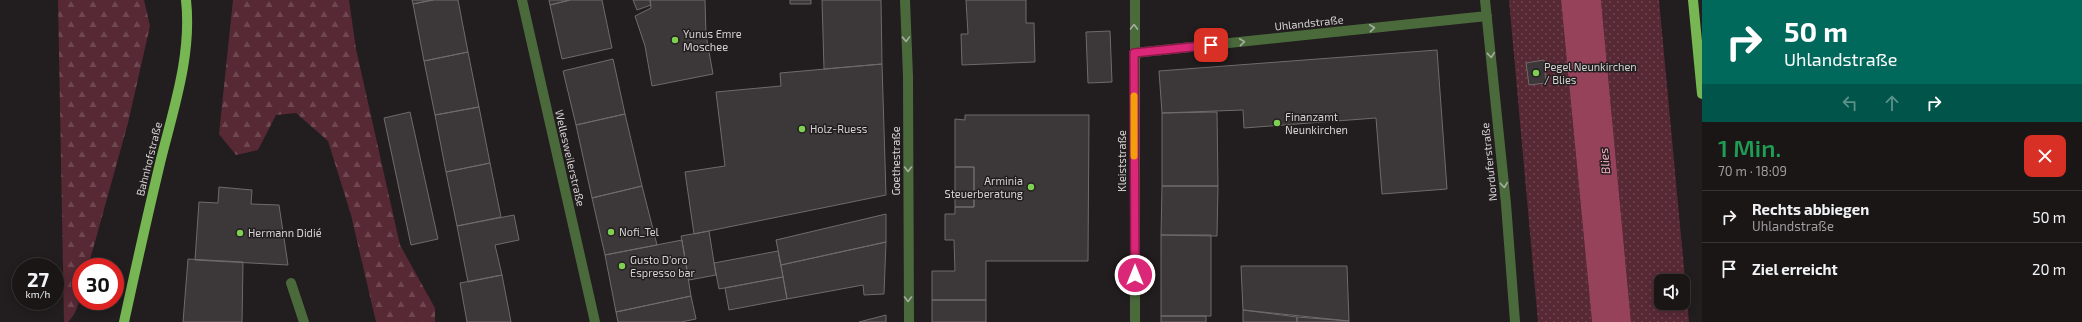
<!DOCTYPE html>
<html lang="de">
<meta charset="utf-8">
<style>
body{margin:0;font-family:"Exo 2",sans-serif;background:#272323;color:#f1f3f6;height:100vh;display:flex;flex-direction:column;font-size:15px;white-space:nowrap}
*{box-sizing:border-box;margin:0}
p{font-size:13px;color:#9f9fa1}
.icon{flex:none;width:22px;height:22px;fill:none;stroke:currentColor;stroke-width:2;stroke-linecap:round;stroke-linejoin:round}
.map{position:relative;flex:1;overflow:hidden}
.details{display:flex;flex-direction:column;background:#1a1616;width:380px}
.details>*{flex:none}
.guide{background:#00695c;color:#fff;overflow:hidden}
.buttons{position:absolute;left:1654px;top:274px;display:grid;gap:8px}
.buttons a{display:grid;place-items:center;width:36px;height:36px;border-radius:8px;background:#1a1616;box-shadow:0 2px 10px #0003,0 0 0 1px #383535;font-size:20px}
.speed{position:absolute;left:12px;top:258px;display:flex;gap:8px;font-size:20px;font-weight:700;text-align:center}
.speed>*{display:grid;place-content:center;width:52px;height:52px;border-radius:50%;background:#1a1616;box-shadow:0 2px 10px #0003,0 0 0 1px #383535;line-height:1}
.speed small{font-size:10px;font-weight:400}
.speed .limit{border:6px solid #d22;background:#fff;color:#111}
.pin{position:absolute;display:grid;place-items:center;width:34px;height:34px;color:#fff;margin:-17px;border-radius:8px;box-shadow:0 2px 6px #0006}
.me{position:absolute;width:44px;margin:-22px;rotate:0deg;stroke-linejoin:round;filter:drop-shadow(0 0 3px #0008)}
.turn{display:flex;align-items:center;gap:14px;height:84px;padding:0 16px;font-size:18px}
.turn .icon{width:52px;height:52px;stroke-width:2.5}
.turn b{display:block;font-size:28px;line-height:34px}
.lanes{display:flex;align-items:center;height:38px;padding:0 16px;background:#0003;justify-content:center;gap:20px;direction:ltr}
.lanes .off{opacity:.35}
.round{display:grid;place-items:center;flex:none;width:42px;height:42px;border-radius:8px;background:#272323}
.headline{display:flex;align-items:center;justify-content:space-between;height:68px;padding:0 16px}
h1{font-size:24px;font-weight:600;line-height:30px;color:#1e9e55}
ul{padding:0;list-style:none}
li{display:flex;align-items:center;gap:12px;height:52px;padding:0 16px;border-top:1px solid #383535}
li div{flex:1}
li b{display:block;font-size:15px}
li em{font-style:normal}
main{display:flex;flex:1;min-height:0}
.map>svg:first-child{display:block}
</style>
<main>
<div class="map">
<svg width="1702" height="322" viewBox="0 0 1702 322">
<defs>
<pattern id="grass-dots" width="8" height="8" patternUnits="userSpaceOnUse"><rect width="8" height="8" fill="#572935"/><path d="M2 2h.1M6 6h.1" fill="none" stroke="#6e4751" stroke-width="1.8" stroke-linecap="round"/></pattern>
<pattern id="forest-firs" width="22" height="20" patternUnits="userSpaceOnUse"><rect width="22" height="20" fill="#572935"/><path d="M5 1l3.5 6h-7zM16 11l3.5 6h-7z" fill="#6e4751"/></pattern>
</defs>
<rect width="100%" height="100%" fill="#221d1e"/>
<path fill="url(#grass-dots)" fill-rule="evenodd" d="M1509,0H1561L1592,322H1538Z
M1601,0H1659L1689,322H1631ZM1661,281H1683V303H1661Z"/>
<path fill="url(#forest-firs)" d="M58,0H144L150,26L128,123L88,267H81C81,285 82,309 68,322H64Z
M233,0H349L356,49L400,245L435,308V322H376L351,215L328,141L296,113L276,115L258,150L236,155L219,134Z"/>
<path fill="#96425a" d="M1561,0H1601L1631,322H1592Z"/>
<path fill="#3c3738" stroke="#706a6b" d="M412,0H433L413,4Z
M433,0H458L468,52L424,61L413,4Z
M549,0H570L550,5Z
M570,0H602L612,48L562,59L550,5Z
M633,0H650L651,5L637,10Z
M650,0H705L706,35L713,74L652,86L645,46L635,16L651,8Z
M790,0H811V4H790Z
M822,0H881L882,64L824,69Z
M966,0H1026V23H1034L1035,62L962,65L961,34H968Z
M1110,31L1112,82L1088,83L1086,32Z
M1437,50L1447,189L1382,194L1376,118L1244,128L1243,110L1162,113L1159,71Z
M468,52L479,107L435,115L424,61Z
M613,59L625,114L576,125L563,71Z
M1544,60L1546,83L1529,85L1526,63Z
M882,64L886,195L694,234L685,172L725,166L716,92L781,86L780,73Z
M479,107L490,163L446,172L435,115Z
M410,112L438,239L411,245L384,118Z
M1217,112L1218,186H1162V113Z
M625,114L642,186L592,198L576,125Z
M965,115H1089L1088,261H986V300H932V271H955L954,240H945V214H955V207H974V167H955V119L965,120Z
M490,163L501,217L457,226L446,172Z
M955,167H974V207H955Z
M642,186L657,245L605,255L592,198Z
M1162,186H1218L1217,236L1161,235Z
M219,187L252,190L251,204L279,205L288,265L195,260L199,202L218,203Z
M886,214V242L781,265L776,240Z
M514,215L519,240L495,245L502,275L468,282L457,226Z
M709,231L716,275L689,280L681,236Z
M1161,235H1211V316H1161Z
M682,240L691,296L616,312L605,255Z
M886,242L884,294L864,295L863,285L787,299L781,265Z
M778,251L783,277L719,289L714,263Z
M188,259L243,262L242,322H183Z
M1241,266H1347L1349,321L1243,310Z
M502,275L511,322H467L460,283Z
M783,277L787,299L729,310L725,288Z
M691,296L696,319L681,322H618L616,312Z
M932,300H986V322H932Z
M1243,310L1297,317V322H1243Z
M886,315V322H859Z
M1161,316H1206V322H1161Z
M1297,317L1349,321V322H1297Z"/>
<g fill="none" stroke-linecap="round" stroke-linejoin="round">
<path stroke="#4b6a3c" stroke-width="10" d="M522,0L595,322
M905,0L908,76L909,322
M1135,0V322
M1485,0L1506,204L1515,322
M1134,53L1487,16
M291,283L304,322"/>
<path stroke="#76b653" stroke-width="10" d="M1693,0L1702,94
M124,322C136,267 148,213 161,159C174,107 192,54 186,0"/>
</g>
<defs><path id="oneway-chevron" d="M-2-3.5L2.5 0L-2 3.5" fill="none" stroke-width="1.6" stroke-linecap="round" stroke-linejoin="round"/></defs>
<g stroke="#a5ae9e">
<use href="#oneway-chevron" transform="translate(1134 27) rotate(-89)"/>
<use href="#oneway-chevron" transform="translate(1372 28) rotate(-6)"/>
<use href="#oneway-chevron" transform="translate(906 39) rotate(88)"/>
<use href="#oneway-chevron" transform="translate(1242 42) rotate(-6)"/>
<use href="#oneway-chevron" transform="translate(1491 55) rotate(84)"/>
<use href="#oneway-chevron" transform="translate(908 169) rotate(90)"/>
<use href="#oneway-chevron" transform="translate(1504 185) rotate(84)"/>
<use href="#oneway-chevron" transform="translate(908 299) rotate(90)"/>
</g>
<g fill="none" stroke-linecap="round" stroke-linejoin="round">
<defs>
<path id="route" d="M1135,275L1134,53L1211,45"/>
</defs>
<use href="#route" stroke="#8e194d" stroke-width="10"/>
<use href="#route" stroke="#db2777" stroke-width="7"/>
<path stroke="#f59e0b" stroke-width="7" d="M1134,96V156"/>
</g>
<g fill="#7fd052" stroke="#221d1e" stroke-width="1.5">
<circle cx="675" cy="40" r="4"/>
<circle cx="1536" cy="73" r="4"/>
<circle cx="1277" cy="123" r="4"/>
<circle cx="802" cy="129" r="4"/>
<circle cx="1031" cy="187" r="4"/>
<circle cx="611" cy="232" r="4"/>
<circle cx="240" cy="233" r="4"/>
<circle cx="622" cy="266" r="4"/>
</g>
<g text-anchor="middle" stroke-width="3" stroke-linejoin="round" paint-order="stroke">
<g font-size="11" fill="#d6d2d3" stroke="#221d1e">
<text transform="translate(1309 23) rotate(-6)" y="4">Uhlandstraße</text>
<text transform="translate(570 158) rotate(77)" y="4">Wellesweilerstraße</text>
<text transform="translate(149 159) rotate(-76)" y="4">Bahnhofstraße</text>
<text transform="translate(896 161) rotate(-90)" y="4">Goethestraße</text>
<text transform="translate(1122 161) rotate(-90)" y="4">Kleiststraße</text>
<text transform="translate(1489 162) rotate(-96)" y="4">Norduferstraße</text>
</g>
<g font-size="11" fill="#d6d2d3" stroke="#221d1e" text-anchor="start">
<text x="683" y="38">Yunus Emre<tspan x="683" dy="13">Moschee</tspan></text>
<text x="1544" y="71">Pegel Neunkirchen<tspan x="1544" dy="13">/ Blies</tspan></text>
<text x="1285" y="121">Finanzamt<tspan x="1285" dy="13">Neunkirchen</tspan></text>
<text x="810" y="133">Holz-Ruess</text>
<text x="1023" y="185" text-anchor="end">Arminia<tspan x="1023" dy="13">Steuerberatung</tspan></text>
<text x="619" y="236">Nofi_Tel</text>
<text x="248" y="237">Hermann Didié</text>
<text x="630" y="264">Gusto D'oro<tspan x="630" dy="13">Espresso bar</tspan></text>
</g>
<g font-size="12" font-style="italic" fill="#f9b1c1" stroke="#221d1e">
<text transform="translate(1605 161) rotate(-96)" y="4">Blies</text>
</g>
</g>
</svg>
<div class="buttons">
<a><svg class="icon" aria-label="sound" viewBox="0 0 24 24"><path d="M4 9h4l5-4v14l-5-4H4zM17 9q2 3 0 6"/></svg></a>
</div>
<div class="speed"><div>27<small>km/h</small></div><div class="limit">30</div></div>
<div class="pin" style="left:1211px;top:45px;background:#d93025"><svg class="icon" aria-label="arrive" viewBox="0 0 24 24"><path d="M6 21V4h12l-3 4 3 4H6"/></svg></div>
<svg class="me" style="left:1135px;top:275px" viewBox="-20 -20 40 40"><circle r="17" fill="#db2777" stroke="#fff" stroke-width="3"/><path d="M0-11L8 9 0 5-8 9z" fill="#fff"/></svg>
</div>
<section class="details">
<div class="guide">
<div class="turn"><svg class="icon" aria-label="right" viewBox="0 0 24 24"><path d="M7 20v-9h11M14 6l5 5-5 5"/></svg><div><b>50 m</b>Uhlandstraße</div></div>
<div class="lanes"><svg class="icon off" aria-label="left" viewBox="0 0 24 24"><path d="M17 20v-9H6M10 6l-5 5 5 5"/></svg><svg class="icon off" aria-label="ahead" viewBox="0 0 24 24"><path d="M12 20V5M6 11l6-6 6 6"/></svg><svg class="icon" aria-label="right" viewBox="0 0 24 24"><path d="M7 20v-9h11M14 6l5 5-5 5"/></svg></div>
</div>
<div class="headline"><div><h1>1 Min.</h1><p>70 m · 18:09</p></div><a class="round" style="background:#d93025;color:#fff"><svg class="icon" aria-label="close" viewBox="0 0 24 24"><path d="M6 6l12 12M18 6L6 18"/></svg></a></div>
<ul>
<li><svg class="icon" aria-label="right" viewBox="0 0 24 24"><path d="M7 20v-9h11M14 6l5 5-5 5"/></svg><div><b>Rechts abbiegen</b><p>Uhlandstraße</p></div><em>50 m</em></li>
<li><svg class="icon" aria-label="arrive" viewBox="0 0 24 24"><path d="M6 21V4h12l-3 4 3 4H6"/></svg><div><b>Ziel erreicht</b></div><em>20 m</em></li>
</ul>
</section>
</main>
